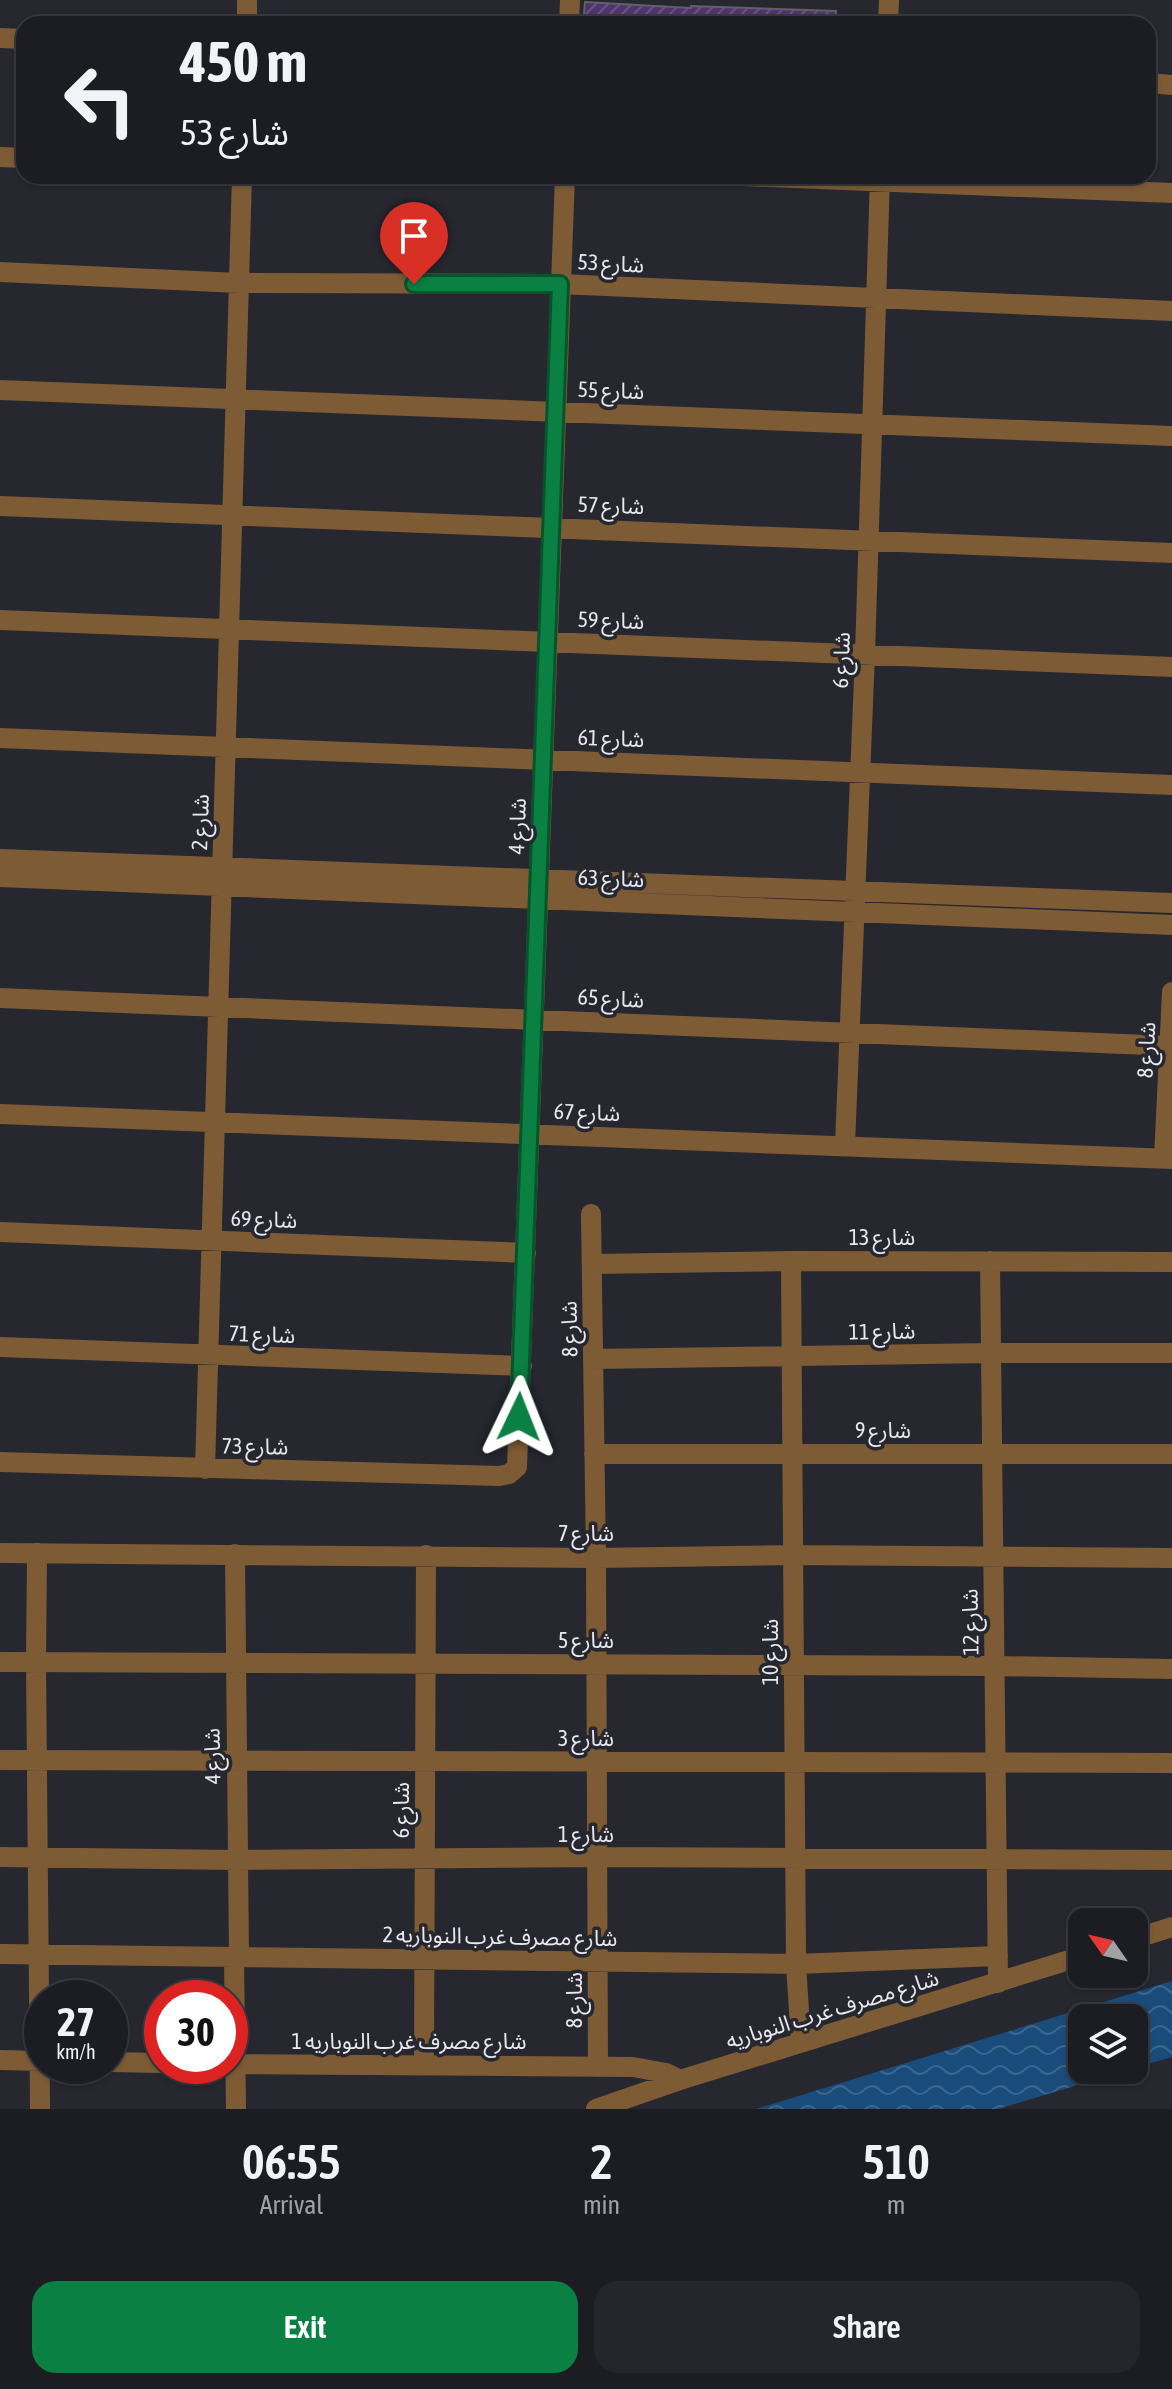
<!DOCTYPE html>
<meta charset="utf-8">
<style>
body{margin:0;font-family:"Asap Condensed","Noto Sans Arabic",sans-serif;background:#25262b;color:#f1f3f6;height:100vh;display:flex;flex-direction:column;font-size:30px;white-space:nowrap}
*{box-sizing:border-box;margin:0}
p{font-size:26px;color:#a0a2a6}
.icon{flex:none;width:44px;height:44px;fill:none;stroke:currentColor;stroke-width:2;stroke-linecap:round;stroke-linejoin:round}
.map{position:relative;height:2109px;overflow:hidden}
.drawer{display:flex;flex-direction:column;background:#1c1d23;flex:1}
.drawer>*{flex:none}
.hud{position:absolute;left:16px;top:16px;width:1140px;height:168px;border-radius:24px;box-shadow:0 2px 6px #0004,0 0 0 2px #3a3b41;background:#1c1d23;color:#f1f3f6;overflow:hidden}
.needle{width:52px;rotate:304deg}
.fabs{position:absolute;left:1068px;top:1908px;display:grid;gap:16px}
.fabs a{display:grid;place-items:center;width:80px;height:80px;border-radius:16px;background:#1c1d23;box-shadow:0 2px 6px #0004,0 0 0 2px #3a3b41;font-size:40px}
.speed{position:absolute;left:24px;top:1980px;display:flex;gap:16px;font-size:40px;font-weight:700;text-align:center}
.speed>*{display:grid;place-content:center;width:104px;height:104px;border-radius:50%;background:#1c1d23;box-shadow:0 2px 6px #0004,0 0 0 2px #3a3b41;line-height:1}
.speed small{font-size:20px;font-weight:400}
.speed .limit{border:12px solid #d22;background:#fff;color:#111}
.pin{position:absolute;display:grid;place-items:center;width:68px;height:68px;color:#fff;margin:-82px -34px;border-radius:50% 50% 50% 0;rotate:-45deg;box-shadow:0 0 8px #0007}
.pin .icon{rotate:45deg}
.me{position:absolute;width:88px;margin:-44px;rotate:2deg;stroke-linejoin:round;filter:drop-shadow(0 0 6px #0008)}
.turn{display:flex;align-items:center;gap:28px;height:168px;padding:0 32px;font-size:36px}
.turn .icon{width:104px;height:104px;stroke-width:2.5}
.turn b{display:block;font-size:56px;line-height:68px}
.eta{display:flex;justify-content:space-evenly;align-items:center;height:136px;text-align:center}
.eta b{font-size:48px;font-weight:600;line-height:56px}
.cta{display:flex;gap:16px;margin-top:auto;padding:16px 32px}
.cta a{flex:1;height:92px;border-radius:24px;background:#0b8043;color:#fff;font-size:32px;font-weight:600;line-height:92px;text-align:center}
.cta a+a{background:#25262b;color:#f1f3f6}
.map>svg:first-child{display:block}
</style>
<div class="map">
<svg width="1172" height="2109" viewBox="0 0 1172 2109">
<defs>
<pattern id="water-waves" width="16" height="10" patternUnits="userSpaceOnUse" patternTransform="scale(2)"><rect width="16" height="10" fill="#1a4c7b"/><path d="M0 5q4-4 8 0t8 0" fill="none" stroke="#3b668e"/></pattern>
<pattern id="building-hatch" width="6" height="6" patternUnits="userSpaceOnUse" patternTransform="scale(2)"><rect width="6" height="6" fill="#50356d"/><path d="M-1 1l2-2M0 6l6-6M5 7l2-2" fill="none" stroke="#695282"/></pattern>
</defs>
<rect width="100%" height="100%" fill="#26272f"/>
<path fill="url(#water-waves)" d="M1172,1981V2057L1134,2068V2018H1082V2070H1128L998,2109H756Z"/>
<path fill="url(#building-hatch)" stroke="#625f67" stroke-width="2" d="M585,2L691,8V6L836,11L835,24H583Z"/>
<g fill="none" stroke-linecap="round" stroke-linejoin="round">
<path stroke="#7d5c35" stroke-width="20" d="M247,24V0
M569,24L570,0
M888,24L889,0
M0,38L24,39
M1148,83L1172,85
M0,157L24,158
M741,176L1172,193
M0,272L239,283L560,284L1172,311
M0,390L1172,436
M0,506L1172,553
M0,620L1172,667
M0,738L1172,785
M0,859L1172,903
M0,877L1172,925
M0,998L1172,1046
M0,1114L1172,1159
M845,1145L865,654L880,176
M1164,1158L1172,992
M591,1214L596,1558L598,2067
M0,1232L526,1253
M791,1261L796,1964L801,2042
M990,1261L998,1983
M592,1264L791,1261L1172,1262
M0,1347L522,1366
M593,1359L991,1353H1172
M594,1454H1172
M0,1462L499,1476L509,1474L517,1467L565,176
M205,1469L242,176
M0,1553L596,1558L793,1555L1172,1558
M37,1553L36,1662L40,2109
M235,1554L239,1958
M0,1662L995,1666L1172,1669
M0,1760L1172,1763
M0,1857L238,1860L598,1857L1172,1860
M1134,1939L1172,1927
M0,1954L796,1964L998,1956
M234,1958L236,2109
M0,2060L42,2061
M110,2062L162,2063
M230,2064L633,2067L666,2073L680,2080
M424,2065L426,1555
M596,2109L680,2080L1082,1956"/>
</g>
<g fill="none" stroke-linecap="round" stroke-linejoin="round">
<defs>
<path id="route" d="M414,284H560L519,1417"/>
</defs>
<use href="#route" stroke="#07532c" stroke-width="20"/>
<use href="#route" stroke="#0b8043" stroke-width="14"/>
</g>
<g text-anchor="middle" stroke-width="7" stroke-linejoin="round" paint-order="stroke">
<g font-size="22" fill="#e8e9ee" stroke="#26272f">
<text transform="translate(611 263) rotate(3)" y="8">شارع 53</text>
<text transform="translate(611 390) rotate(2)" y="8">شارع 55</text>
<text transform="translate(611 505) rotate(2)" y="8">شارع 57</text>
<text transform="translate(611 620) rotate(2)" y="8">شارع 59</text>
<text transform="translate(841 660) rotate(-88)" y="8">شارع 6</text>
<text transform="translate(611 738) rotate(2)" y="8">شارع 61</text>
<text transform="translate(200 822) rotate(-88)" y="8">شارع 2</text>
<text transform="translate(517 826) rotate(-88)" y="8">شارع 4</text>
<text transform="translate(611 878) rotate(2)" y="8">شارع 63</text>
<text transform="translate(611 998) rotate(3)" y="8">شارع 65</text>
<text transform="translate(1146 1050) rotate(-87)" y="8">شارع 8</text>
<text transform="translate(587 1112) rotate(2)" y="8">شارع 67</text>
<text transform="translate(264 1219) rotate(2)" y="8">شارع 69</text>
<text x="882" y="1245">شارع 13</text>
<text transform="translate(569 1329) rotate(-91)" y="8">شارع 8</text>
<text transform="translate(882 1331) rotate(-1)" y="8">شارع 11</text>
<text transform="translate(262 1334) rotate(2)" y="8">شارع 71</text>
<text x="883" y="1438">شارع 9</text>
<text transform="translate(255 1446) rotate(1)" y="8">شارع 73</text>
<text x="586" y="1541">شارع 7</text>
<text transform="translate(970 1622) rotate(-91)" y="8">شارع 12</text>
<text x="586" y="1648">شارع 5</text>
<text transform="translate(770 1652) rotate(-90)" y="8">شارع 10</text>
<text x="586" y="1746">شارع 3</text>
<text transform="translate(212 1756) rotate(-91)" y="8">شارع 4</text>
<text transform="translate(401 1810) rotate(-90)" y="8">شارع 6</text>
<text x="586" y="1842">شارع 1</text>
<text transform="translate(500 1936) rotate(1)" y="8">شارع مصرف غرب النوباريه 2</text>
<text transform="translate(574 2000) rotate(-90)" y="8">شارع 8</text>
<text transform="translate(832 2009) rotate(-17)" y="8">شارع مصرف غرب النوباريه</text>
<text x="409" y="2049">شارع مصرف غرب النوباريه 1</text>
</g>
</g>
</svg>
<div class="fabs">
<a><svg class="needle" viewBox="-14 -14 28 28"><path d="M0-13l5 13h-10z" fill="#e53935"/><path d="M0 13l5-13h-10z" fill="#a0a2a6"/></svg></a>
<a><svg class="icon" aria-label="layers" viewBox="0 0 24 24"><path d="M12 4l9 5-9 5-9-5zM3 14l9 5 9-5"/></svg></a>
</div>
<div class="speed"><div>27<small>km/h</small></div><div class="limit">30</div></div>
<div class="pin" style="left:414px;top:284px;background:#d93025"><svg class="icon" aria-label="arrive" viewBox="0 0 24 24"><path d="M6 21V4h12l-3 4 3 4H6"/></svg></div>
<svg class="me" style="left:519px;top:1417px" viewBox="-20 -20 40 40"><path d="M0-17L14 15 0 8-14 15z" fill="#0b8043" stroke="#fff" stroke-width="4"/></svg>
<div class="hud">
<div class="turn"><svg class="icon" aria-label="left" viewBox="0 0 24 24"><path d="M17 20v-9H6M10 6l-5 5 5 5"/></svg><div><b>450 m</b>شارع 53</div></div>
</div>
</div>
<section class="drawer">
<div class="eta">
<div><b>06:55</b><p>Arrival</p></div>
<div><b>2</b><p>min</p></div>
<div><b>510</b><p>m</p></div>
</div>
<div class="cta"><a>Exit</a><a>Share</a></div>
</section>
